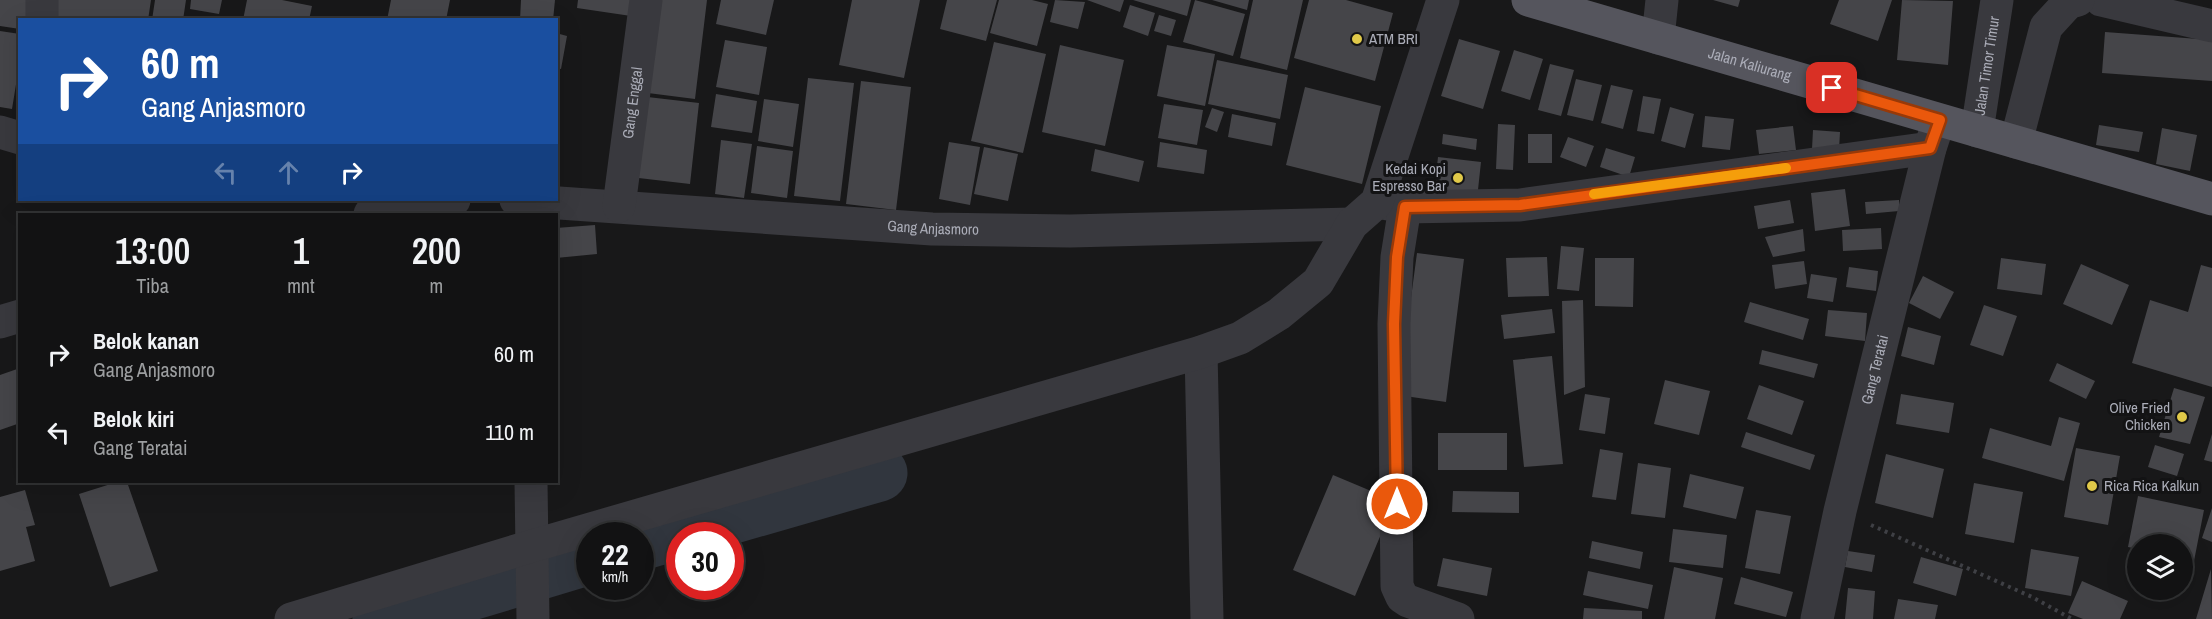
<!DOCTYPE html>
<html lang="id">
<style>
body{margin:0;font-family:"Archivo Narrow",sans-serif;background:#1b1b1c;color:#f1f3f6;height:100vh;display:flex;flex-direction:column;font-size:22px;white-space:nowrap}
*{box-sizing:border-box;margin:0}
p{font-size:20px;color:#9c9ea0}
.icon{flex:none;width:33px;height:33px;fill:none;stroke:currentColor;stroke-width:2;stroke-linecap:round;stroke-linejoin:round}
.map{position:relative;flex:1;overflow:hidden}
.sheet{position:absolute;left:18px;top:213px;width:540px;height:270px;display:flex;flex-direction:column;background:#121213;border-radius:0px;box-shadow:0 6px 24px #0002,0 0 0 2px #313233}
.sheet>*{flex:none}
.top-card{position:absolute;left:18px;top:18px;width:540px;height:183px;border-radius:0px;box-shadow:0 6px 24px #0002,0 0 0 2px #313233;background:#1a4fa0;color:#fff;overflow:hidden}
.fabs{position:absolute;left:2127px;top:534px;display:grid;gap:12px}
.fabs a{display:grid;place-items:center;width:66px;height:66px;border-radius:50%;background:#121213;box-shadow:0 6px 24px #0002,0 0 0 2px #313233;font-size:30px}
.speed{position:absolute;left:576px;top:522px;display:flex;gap:12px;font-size:30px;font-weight:700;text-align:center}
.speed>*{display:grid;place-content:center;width:78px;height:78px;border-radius:50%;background:#121213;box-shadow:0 6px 24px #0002,0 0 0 2px #313233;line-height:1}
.speed small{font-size:15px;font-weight:400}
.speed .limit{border:9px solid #d22;background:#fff;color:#111}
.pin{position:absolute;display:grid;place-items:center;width:51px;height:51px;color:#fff;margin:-26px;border-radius:12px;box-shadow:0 3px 9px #0006}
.me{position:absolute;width:66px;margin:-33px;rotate:0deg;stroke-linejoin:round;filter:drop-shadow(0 0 4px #0008)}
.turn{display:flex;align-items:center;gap:21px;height:126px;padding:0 24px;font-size:27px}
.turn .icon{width:78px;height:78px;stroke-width:2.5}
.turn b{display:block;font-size:42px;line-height:51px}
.lanes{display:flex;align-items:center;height:57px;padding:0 24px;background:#0003;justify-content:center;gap:30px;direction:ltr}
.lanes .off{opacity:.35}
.eta{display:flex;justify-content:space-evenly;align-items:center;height:102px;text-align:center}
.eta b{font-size:36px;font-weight:600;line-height:42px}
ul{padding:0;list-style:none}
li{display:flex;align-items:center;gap:18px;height:78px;padding:0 24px}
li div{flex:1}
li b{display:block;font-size:22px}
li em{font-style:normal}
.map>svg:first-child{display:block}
</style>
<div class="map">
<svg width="2212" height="619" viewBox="0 0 2212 619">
<rect width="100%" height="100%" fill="#181819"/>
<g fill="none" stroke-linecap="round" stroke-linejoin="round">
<path stroke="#31363e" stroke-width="57" d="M640,542L879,473
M381,619L590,556"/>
</g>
<path fill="#454549" d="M0,0H29L26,20H20V29L0,26Z
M50,0H151L148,20H47Z
M155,0H186L183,20H152Z
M191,0H222L219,14L190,9Z
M247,0H282L312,6L309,20H243Z
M391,0H450L446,20H387Z
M521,0H555L553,20H520Z
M578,0H633L631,16L577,8Z
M651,0H707L695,99L640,92Z
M721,0H774L766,35L716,24Z
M852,0H920L904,78L839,65Z
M947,0H997L986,41L940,29Z
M999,0H1032L1048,4L1037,46L990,33Z
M1055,0L1085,2L1078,29L1050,22Z
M1087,0H1124L1120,12Z
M1133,0H1191L1187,16Z
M1195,0L1245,14L1233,56L1183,42Z
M1212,0H1249L1247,10Z
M1253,0H1303L1287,70L1240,58Z
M1309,0H1346L1393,13L1375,81L1294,58Z
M1713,0H1740L1738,7Z
M1839,0H1892L1878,41L1830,24Z
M1902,0L1953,1L1948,65L1897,60Z
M1130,5L1155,13L1148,36L1123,27Z
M1159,15L1176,20L1171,36L1154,31Z
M0,31L20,34V60L12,109L0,107Z
M2105,32L2212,40V81L2102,73Z
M556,33L567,36L561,69L556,68Z
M1459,39L1500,51L1483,109L1441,96Z
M725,40L767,47L759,95L716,87Z
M994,42L1046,54L1023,153L971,141Z
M1060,45L1124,60L1105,146L1042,132Z
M1167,45L1215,54L1205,106L1157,96Z
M1514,50L1543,59L1530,100L1501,91Z
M1217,60L1288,75L1280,119L1208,104Z
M1550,64L1574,70L1561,116L1538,110Z
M808,78L854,83L840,201L794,196Z
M1576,79L1602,85L1593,121L1567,115Z
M861,81L911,87L896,210L846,204Z
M1611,85L1633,90L1623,129L1601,123Z
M1305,87L1381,106L1362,184L1286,165Z
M716,94L757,101L752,133L711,127Z
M639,96L699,103L690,184L630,177Z
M1643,96L1661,99L1654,134L1637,131Z
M764,99L799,104L793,147L758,141Z
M1164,104L1203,110L1197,145L1158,138Z
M1670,107L1694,114L1685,148L1661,141Z
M1212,108L1224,112L1217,132L1205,127Z
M1232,114L1276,123L1272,146L1228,137Z
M1705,116L1734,119L1730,150L1702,147Z
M1498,124L1515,125L1513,170L1496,169Z
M2099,125L2143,132L2139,152L2096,145Z
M1793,126L1796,150L1759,154L1756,130Z
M2162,128L2197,135L2190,171L2156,164Z
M1813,130L1840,132L1839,150L1812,149Z
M1443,134L1477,139L1476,150L1442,144Z
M1528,134H1552V163H1528Z
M1568,137L1594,146L1586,167L1560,157Z
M721,140L752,144L744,198L715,194Z
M949,142L980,147L970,205L939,199Z
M1160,142L1207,150L1204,174L1157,167Z
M757,146L793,151L787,198L751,193Z
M984,147L1018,154L1008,201L974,194Z
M1606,148L1635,157L1629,177L1600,167Z
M1095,149L1144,161L1139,182L1091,171Z
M1438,157L1481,162L1477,199L1434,193Z
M1845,189L1850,226L1815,231L1811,193Z
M1790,200L1794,223L1758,229L1754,206Z
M1899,200V211L1866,214L1865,202Z
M595,225L597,254L556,258V228Z
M1881,228L1882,249L1843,251L1842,230Z
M1803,229L1805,251L1773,257L1765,237Z
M1561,246L1584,248L1579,291L1557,289Z
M1417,253L1464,259L1446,402L1398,395Z
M1547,257L1549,296L1508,297L1506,258Z
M1595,258H1634L1633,307L1595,306Z
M2001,258L2046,264L2042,295L1997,289Z
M1804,261L1807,284L1775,289L1772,265Z
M2081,264L2129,285L2112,325L2063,304Z
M2201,265L2212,268V387L2132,363L2150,300L2188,312Z
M1849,267L1878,271L1876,291L1846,287Z
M1811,274L1837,278L1833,302L1807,298Z
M1923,276L1954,292L1940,319L1909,303Z
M1583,300L1585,387L1564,395L1562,301Z
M1750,302L1809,319L1803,340L1744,322Z
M1984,305L2017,316L2003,356L1970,345Z
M1552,309L1555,333L1504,339L1501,315Z
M1828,310L1867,313L1865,341L1825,336Z
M1908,327L1941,336L1934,365L1901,356Z
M1762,350L1818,364L1814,378L1759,364Z
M1552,356L1563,464L1524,467L1513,360Z
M2057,363L2095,381L2086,399L2049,381Z
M20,368V423L0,430V375Z
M1665,380L1710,391L1699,435L1654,424Z
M1759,385L1804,401L1792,435L1747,419Z
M2174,388L2205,397L2190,444L2159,437Z
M1585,394L1610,398L1605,434L1579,430Z
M1901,394L1954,403L1949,433L1896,424Z
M2059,417L2080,423L2064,481L1982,458L1990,428L2051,446Z
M1746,432L1815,455L1810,470L1741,447Z
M1438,433H1507V470H1438Z
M2212,434V462L2204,460Z
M2155,445L2184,454L2177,476L2148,467Z
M2076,448L2120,456L2108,525L2064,517Z
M1600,449L1623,453L1616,500L1592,497Z
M1886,454L1944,469L1933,518L1875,503Z
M1638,463L1671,468L1665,518L1631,514Z
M1690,474L1744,487L1736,519L1683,507Z
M1333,475L1395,501L1355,596L1293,570Z
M117,482H127L158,571L110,587L79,494Z
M1974,483L2023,492L2014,543L1965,534Z
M25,490L35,525L26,527L35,561L0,571V497Z
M1453,491L1519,492V513L1452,512Z
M2138,496L2204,510L2194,561L2182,558V544H2138V549L2128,547Z
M2212,508V542L2202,538Z
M1756,510L1791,516L1780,574L1745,568Z
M1673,529L1727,535L1723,568L1669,562Z
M1592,541L1643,552L1640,569L1589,558Z
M2031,549L2079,557L2071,596L2025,588Z
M1848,551L1875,555L1872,572L1845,567Z
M1921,557L1963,569L1956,596L1913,583Z
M1443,558L1492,568L1487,596L1437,586Z
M1674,567L1723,578L1715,619H1664Z
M2211,569L2212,619H2196Z
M1588,571L1653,585L1648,609L1583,595Z
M1741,577L1793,592L1786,617L1734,604Z
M2082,581L2128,601L2120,619H2083L2068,613Z
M1848,588L1875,591L1873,619H1845Z
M1898,599L1938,605L1935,619H1894Z
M1584,608L1642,611V619H1583Z"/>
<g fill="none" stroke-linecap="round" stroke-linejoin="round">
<path stroke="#3f4045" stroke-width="4" stroke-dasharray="3 4.5" stroke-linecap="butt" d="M1871,525L2032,597L2072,619"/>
<g stroke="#39393e" stroke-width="33">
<path d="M42,0V20"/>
<path d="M2101,0L2212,26"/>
<path d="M1658,38L1662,0"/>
<path id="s1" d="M1977,131L1997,0"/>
<path d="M0,132L20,138"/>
<path d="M2016,142L2046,27L2068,3L2078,0"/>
<path id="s2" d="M516,200L932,229L1070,231L1352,224"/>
<path d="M1377,202L1405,207L1520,205L1930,148"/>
<path id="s3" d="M619,206L646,0"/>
<path d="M1405,207L1397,257L1394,324L1397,586L1402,597L1408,601L1458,619"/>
<path d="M370,214L405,206L454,200"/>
<path d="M0,322L20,316"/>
<path d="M1201,352L1207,619"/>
<path d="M531,482L533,619"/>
<path d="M291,619L532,546L1201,352L1240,338L1279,314L1318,282L1352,224L1377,202L1443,0"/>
<path id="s4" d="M1817,619L1840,511L1930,148L1936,130"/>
</g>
<path stroke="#55555d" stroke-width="33" id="s5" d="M1528,0L2212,199"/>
</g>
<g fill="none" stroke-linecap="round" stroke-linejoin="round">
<defs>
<path id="route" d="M1397,504L1394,324L1397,257L1405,207L1520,205L1930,148L1940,120L1832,88"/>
</defs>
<use href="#route" stroke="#983908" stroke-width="15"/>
<use href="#route" stroke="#ea580c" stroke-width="10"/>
<path stroke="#f59e0b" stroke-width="10" d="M1594,194L1786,168"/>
</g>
<g fill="#e0c949" stroke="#131314" stroke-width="2">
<circle cx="1357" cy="39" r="6"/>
<circle cx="1458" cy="178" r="6"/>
<circle cx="2182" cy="417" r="6"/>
<circle cx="2092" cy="486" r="6"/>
</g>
<g text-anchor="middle" stroke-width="6" stroke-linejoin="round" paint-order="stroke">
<g font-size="15" fill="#abadb8" stroke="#131314" text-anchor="start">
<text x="1369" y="44">ATM BRI</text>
<text x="1446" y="174" text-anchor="end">Kedai Kopi<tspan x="1446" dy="17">Espresso Bar</tspan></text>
<text x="2170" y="413" text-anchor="end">Olive Fried<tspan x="2170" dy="17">Chicken</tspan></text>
<text x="2104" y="491">Rica Rica Kalkun</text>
</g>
<g font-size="15" fill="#abadb8" stroke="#131314">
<text dy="5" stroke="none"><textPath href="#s5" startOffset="231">Jalan Kaliurang</textPath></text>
<text dy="5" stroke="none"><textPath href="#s1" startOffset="66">Jalan Timor Timur</textPath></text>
<text dy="5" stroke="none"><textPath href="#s3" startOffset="104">Gang Enggal</textPath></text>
<text dy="5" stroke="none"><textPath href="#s2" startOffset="418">Gang Anjasmoro</textPath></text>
<text dy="5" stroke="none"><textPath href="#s4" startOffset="256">Gang Teratai</textPath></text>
</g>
</g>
</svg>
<div class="fabs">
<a><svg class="icon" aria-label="layers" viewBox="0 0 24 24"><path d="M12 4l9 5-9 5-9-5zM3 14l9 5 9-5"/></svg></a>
</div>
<div class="speed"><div>22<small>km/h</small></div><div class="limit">30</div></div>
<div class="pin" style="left:1832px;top:88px;background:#d93025"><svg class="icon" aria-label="arrive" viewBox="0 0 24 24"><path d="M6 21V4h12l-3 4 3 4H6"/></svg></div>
<svg class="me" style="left:1397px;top:504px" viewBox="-20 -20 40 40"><circle r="17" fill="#ea580c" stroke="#fff" stroke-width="3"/><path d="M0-11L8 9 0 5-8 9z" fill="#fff"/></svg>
<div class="top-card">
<div class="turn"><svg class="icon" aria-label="right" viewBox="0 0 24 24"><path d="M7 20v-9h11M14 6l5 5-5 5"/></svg><div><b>60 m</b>Gang Anjasmoro</div></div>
<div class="lanes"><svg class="icon off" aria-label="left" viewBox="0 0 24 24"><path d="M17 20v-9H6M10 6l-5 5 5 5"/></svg><svg class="icon off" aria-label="ahead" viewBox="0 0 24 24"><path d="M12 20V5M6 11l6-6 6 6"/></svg><svg class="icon" aria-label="right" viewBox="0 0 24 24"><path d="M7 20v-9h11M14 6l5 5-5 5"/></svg></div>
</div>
<section class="sheet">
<div class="eta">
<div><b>13:00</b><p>Tiba</p></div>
<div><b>1</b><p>mnt</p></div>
<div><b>200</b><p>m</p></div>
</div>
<ul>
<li><svg class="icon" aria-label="right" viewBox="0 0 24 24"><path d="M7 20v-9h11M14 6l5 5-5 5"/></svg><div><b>Belok kanan</b><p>Gang Anjasmoro</p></div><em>60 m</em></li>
<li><svg class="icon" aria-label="left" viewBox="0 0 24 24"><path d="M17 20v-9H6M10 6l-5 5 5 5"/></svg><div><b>Belok kiri</b><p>Gang Teratai</p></div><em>110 m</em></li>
</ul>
</section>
</div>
